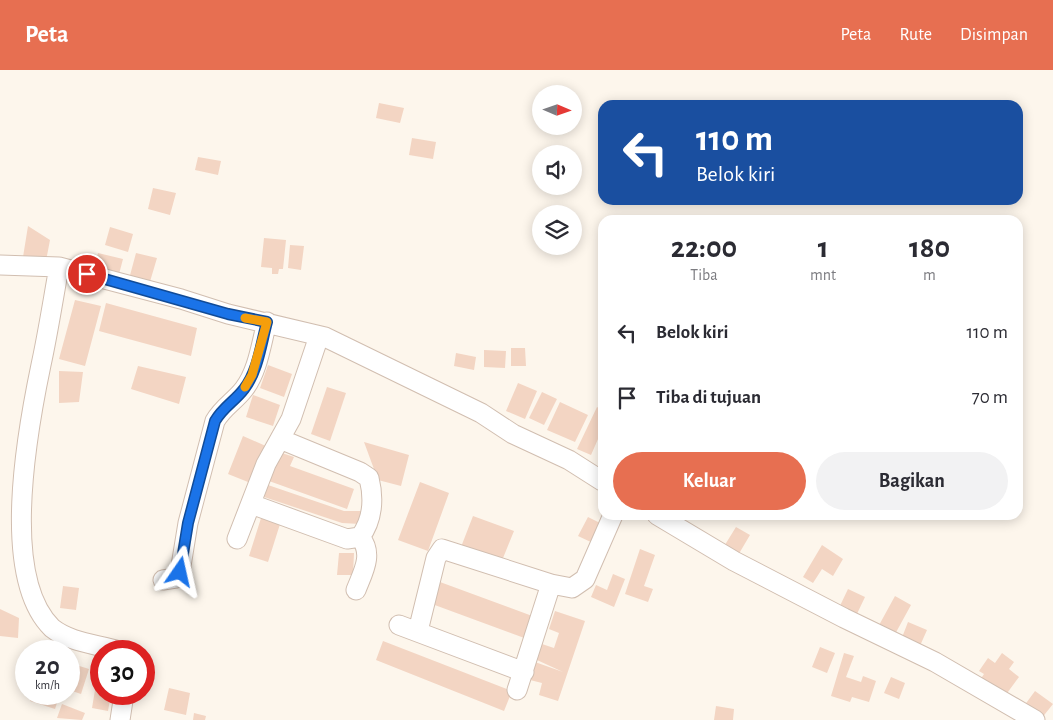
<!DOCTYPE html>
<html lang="id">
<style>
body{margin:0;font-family:"Alegreya Sans",sans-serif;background:#f2f2f3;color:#2b2b33;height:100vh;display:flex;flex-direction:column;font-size:19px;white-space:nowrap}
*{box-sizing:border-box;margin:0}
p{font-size:16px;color:#7c7c81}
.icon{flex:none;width:28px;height:28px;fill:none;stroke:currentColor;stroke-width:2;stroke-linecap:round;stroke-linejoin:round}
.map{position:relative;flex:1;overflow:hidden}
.side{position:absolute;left:598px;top:145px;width:425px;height:305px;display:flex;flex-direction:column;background:#fff;border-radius:15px;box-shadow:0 2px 12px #0003}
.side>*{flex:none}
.top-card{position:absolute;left:598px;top:30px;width:425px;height:105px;border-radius:15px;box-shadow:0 2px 12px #0003;background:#1a4fa0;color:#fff;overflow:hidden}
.needle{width:32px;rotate:92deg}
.tools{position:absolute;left:532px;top:15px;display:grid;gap:10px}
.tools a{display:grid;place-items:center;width:50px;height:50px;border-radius:50%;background:#fff;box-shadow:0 2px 12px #0003;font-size:25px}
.speed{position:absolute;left:15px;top:570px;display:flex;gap:10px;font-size:25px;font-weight:700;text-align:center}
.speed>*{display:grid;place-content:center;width:65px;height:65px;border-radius:50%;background:#fff;box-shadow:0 2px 12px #0003;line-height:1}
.speed small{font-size:12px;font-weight:400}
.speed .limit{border:8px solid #d22;background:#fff;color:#111}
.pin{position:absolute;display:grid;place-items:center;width:42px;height:42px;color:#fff;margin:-21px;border:2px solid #fff;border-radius:50%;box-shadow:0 1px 5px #0007}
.me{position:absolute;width:55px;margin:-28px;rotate:11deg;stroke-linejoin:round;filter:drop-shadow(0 0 4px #0008)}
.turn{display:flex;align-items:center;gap:18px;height:105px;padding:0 15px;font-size:22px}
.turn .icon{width:65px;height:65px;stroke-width:2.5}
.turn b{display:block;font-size:35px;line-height:42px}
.eta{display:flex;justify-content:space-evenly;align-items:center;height:85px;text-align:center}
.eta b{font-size:30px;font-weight:600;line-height:35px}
.action{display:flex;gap:10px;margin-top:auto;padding:10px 15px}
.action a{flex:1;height:58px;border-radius:30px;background:#e76f51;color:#fff;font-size:20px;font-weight:600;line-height:58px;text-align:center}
.action a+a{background:#f2f2f3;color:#2b2b33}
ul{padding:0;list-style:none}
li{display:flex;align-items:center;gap:15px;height:65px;padding:0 15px}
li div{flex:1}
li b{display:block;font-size:19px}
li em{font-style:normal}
header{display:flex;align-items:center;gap:30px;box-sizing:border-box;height:70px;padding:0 25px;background:#e76f51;color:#fff}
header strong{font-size:24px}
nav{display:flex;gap:28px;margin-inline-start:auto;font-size:18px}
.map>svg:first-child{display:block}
</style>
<header>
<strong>Peta</strong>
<nav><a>Peta</a><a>Rute</a><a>Disimpan</a></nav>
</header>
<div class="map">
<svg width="1053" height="650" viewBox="0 0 1053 650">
<rect width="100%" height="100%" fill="#fdf6ec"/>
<path fill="#f3d5c3" d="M379,33L404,38L400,53L376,48Z
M412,68L436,72L433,89L409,85Z
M198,87L221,91L218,105L195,100Z
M153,118L176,123L170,145L148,139Z
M28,156L50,170L46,191L23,187Z
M110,157L133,164L128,182L105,175Z
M264,168L286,170L283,199H279L278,204H272V198L261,197Z
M290,175L304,176L301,200L288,198Z
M98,183L123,189L118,208L93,202Z
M136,183L157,188L149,215L129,209Z
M75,230L101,236L85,296L59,289Z
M106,233L197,258L191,286L99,261Z
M511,278H525L526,296H511Z
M484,280L506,281L505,298L484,297Z
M456,283L476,287L474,300L454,296Z
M268,295L292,304L284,327L260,318Z
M138,296L186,307L179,334L131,319Z
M59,301L83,302L79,332L59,333Z
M518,313L537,321L525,349L506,341Z
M327,317L346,323L330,371L311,364Z
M542,322L557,329L544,355L529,348Z
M253,325L280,335L273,356L246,347Z
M560,332L588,345L575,372L547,360Z
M597,337L602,340V360L591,385L577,379Z
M243,366L268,377L253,414L228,404Z
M364,372L409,385L401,416L378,410Z
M279,382L294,387L290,396L354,419L347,439L269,411Z
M420,412L449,423L428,481L398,470Z
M268,415L344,441H361L360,454L342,453L264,427Z
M262,445L281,451L268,492L249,486Z
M473,446L514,461L501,493L461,477Z
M588,447L604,455L595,474L578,466Z
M736,457L750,465L737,487L723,478Z
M822,475L843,489L833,506L822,499L813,513L803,507Z
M640,479L655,485L644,516L653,519L648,532L625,524Z
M339,483H354L353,505H337Z
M613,504L625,509L614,537L591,527L596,515L607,520Z
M440,512L535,547L527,569L432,534Z
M63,516L79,518L76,540L60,538Z
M848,519L865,527L855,548L838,540Z
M895,526L911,535L894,566L878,557Z
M0,539L19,548L18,568L0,566Z
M555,541L585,551L558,631L539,625L542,613L530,610L535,592L563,602L537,590L542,574L554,578L559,563L549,559Z
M908,552L927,560L919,578L901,570Z
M383,571L512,621L504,641L376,590Z
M820,577L835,583L827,603L812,597Z
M844,583L854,586L846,607L861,612L863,606L876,611L869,632L852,627L850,632L831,626Z
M1002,583L1014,592L1009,599L1019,607L1002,630L978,613L984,604L979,601L988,588L995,593Z
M73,594L89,599L81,624L69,620V607Z
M891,607L905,613L899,629L884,623Z
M96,614L101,615V624H111L108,641L92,638Z
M169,618L190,623L186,645L164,640Z
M1035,621L1053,634L1041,649L1024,636Z
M32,624H60L55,639L30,631Z
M62,634L85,643L82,650L57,648Z
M716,636L734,639L733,650H714Z
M194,643L206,646L205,650H193Z"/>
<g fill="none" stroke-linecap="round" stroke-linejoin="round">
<defs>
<path id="minor" d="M0,195L59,197L181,229L228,244L325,267L481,343L513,364L569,390L602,411
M59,197C53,230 48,263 41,295C27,362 0,507 52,558C71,573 97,574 119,581
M251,434L347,469L360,467C373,450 374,428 369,408L360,402L280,369
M657,445L734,491L844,548L935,592L1035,650
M237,469L266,394L291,349L319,266
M163,510L176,508L180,502L188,453L215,351C223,337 235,331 244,319C258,301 261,274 267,252
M356,520C363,502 374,484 360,467
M399,555L524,602
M418,561L436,488L442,479L551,514L572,518L585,509L613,445
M517,620L551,514
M120,650L124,624"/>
</defs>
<use href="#minor" stroke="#d1beb0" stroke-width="21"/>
<use href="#minor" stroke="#fff" stroke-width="19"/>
</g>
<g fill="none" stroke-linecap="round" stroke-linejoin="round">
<defs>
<path id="route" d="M87,204L228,244L267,252C261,274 258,301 244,319C235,331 223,337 215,351L188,453L180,502"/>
</defs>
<use href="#route" stroke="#114b97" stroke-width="12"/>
<use href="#route" stroke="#1a73e8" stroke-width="9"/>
<path stroke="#f59e0b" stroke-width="9" d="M245,248L267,252L252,305L245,317"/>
</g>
</svg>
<div class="tools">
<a><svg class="needle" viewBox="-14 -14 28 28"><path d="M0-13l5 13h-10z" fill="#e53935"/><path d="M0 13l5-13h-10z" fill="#7c7c81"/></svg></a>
<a><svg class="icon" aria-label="sound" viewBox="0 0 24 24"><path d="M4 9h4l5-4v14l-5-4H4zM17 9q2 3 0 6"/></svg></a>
<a><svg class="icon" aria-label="layers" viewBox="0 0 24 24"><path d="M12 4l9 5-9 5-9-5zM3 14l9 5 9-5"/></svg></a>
</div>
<div class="speed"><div>20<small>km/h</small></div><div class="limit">30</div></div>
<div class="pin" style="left:87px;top:204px;background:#d93025"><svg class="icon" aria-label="arrive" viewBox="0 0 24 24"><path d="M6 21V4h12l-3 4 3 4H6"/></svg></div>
<svg class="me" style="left:180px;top:502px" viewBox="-20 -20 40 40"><path d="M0-17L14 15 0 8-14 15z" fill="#1a73e8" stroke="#fff" stroke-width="4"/></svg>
<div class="top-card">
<div class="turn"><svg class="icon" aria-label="left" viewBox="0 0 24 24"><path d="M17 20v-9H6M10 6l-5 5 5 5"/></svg><div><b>110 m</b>Belok kiri</div></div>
</div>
<section class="side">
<div class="eta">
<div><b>22:00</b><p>Tiba</p></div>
<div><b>1</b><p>mnt</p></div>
<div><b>180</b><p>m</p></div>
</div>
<ul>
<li><svg class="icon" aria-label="left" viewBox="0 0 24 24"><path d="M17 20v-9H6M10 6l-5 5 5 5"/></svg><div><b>Belok kiri</b></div><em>110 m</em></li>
<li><svg class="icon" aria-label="arrive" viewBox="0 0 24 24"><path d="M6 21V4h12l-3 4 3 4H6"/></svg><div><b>Tiba di tujuan</b></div><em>70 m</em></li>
</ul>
<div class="action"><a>Keluar</a><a>Bagikan</a></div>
</section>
</div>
